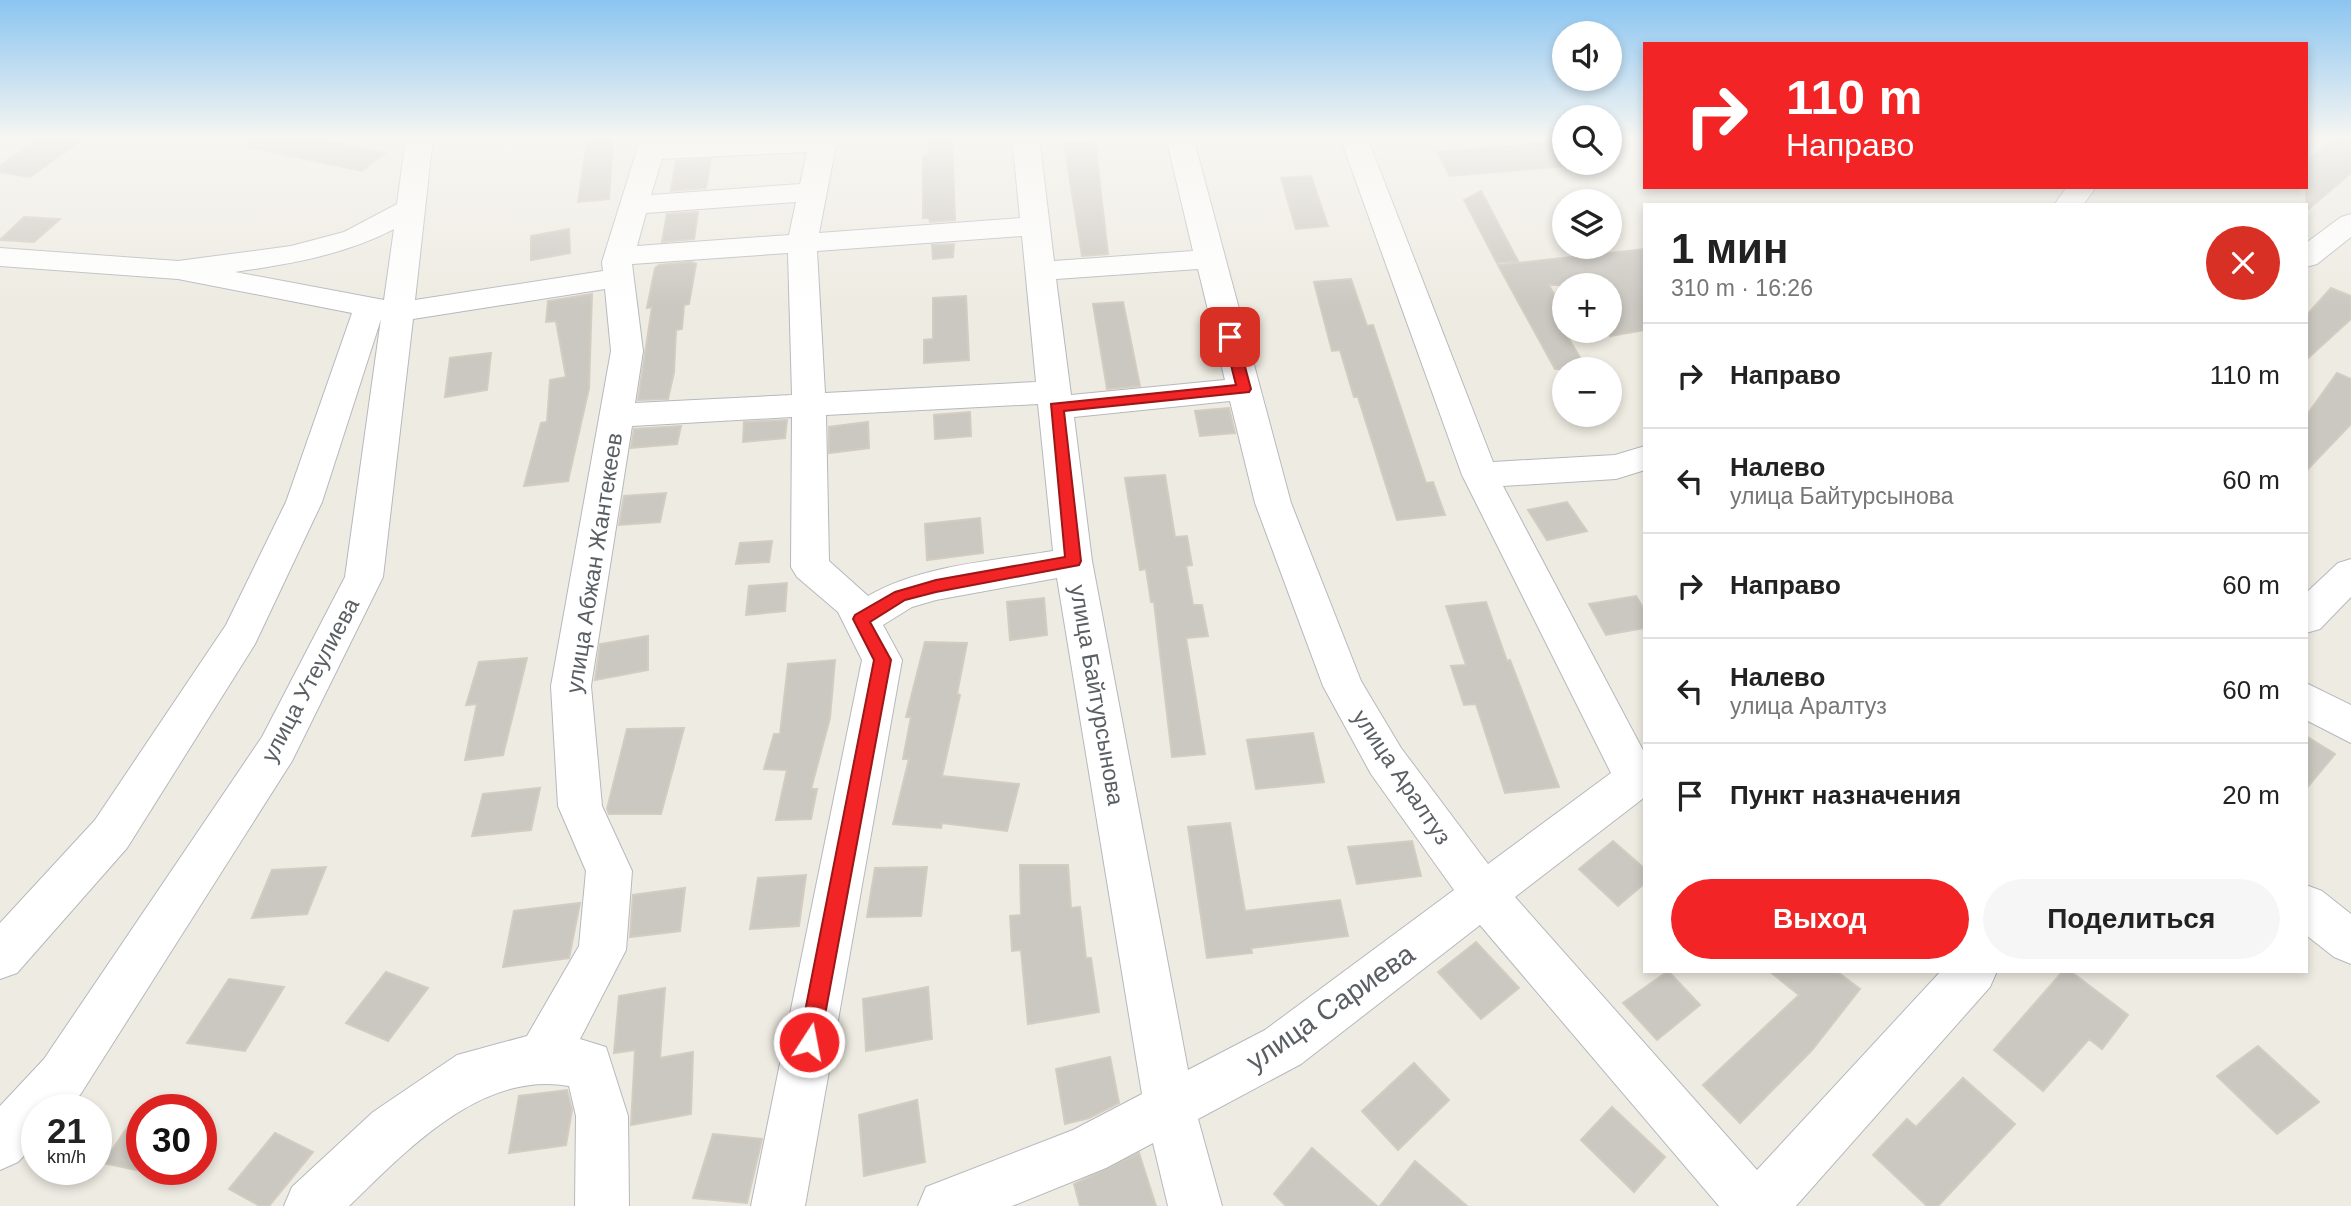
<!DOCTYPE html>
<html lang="ru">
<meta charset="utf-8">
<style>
body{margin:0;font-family:Helvetica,sans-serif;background:#f6f6f6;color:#222;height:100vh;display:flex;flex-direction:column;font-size:26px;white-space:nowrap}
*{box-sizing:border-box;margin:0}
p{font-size:23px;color:#767676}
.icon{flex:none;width:38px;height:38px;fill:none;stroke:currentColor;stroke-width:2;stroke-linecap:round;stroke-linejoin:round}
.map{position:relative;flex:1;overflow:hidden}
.details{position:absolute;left:1643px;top:203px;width:665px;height:770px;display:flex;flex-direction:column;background:#fff;border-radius:0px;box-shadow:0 4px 10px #0003}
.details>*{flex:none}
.guide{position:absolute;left:1643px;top:42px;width:665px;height:147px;border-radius:0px;box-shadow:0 4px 10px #0003;background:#f22425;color:#fff;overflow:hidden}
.controls{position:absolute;left:1552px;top:21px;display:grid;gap:14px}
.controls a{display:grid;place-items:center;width:70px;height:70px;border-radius:50%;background:#fff;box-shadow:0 4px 10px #0003;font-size:35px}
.speed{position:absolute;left:21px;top:1094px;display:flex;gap:14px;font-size:35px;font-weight:700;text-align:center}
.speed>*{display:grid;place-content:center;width:91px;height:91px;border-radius:50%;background:#fff;box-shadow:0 4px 10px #0003;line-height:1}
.speed small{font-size:18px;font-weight:400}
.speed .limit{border:10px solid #d22;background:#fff;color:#111}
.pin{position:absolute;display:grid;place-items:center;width:60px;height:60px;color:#fff;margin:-30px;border-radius:14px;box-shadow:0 4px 10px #0006}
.me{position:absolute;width:77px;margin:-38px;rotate:11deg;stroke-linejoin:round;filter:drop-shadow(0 0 5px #0008)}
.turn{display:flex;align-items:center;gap:24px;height:147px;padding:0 28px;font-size:32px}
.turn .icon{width:91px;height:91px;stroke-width:2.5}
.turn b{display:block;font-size:49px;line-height:60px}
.round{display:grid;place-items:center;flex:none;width:74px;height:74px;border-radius:37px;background:#f6f6f6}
.overview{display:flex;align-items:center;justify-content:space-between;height:119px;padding:0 28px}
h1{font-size:42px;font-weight:600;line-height:52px}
.cta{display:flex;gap:14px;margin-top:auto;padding:14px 28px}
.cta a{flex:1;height:80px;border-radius:42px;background:#f22425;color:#fff;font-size:28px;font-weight:600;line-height:80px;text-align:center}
.cta a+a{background:#f6f6f6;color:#222}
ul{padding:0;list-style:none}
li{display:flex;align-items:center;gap:21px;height:105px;padding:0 28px;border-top:2px solid #e0e0e0}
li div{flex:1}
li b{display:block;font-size:26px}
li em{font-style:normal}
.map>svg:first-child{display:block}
</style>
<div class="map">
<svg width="2351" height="1206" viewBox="0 0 2351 1206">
<rect width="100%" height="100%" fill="#eeebe2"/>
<path fill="#cbc7c1" stroke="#d3ccc0" stroke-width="2" d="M41,137H86L30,177L0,172V166Z
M250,137H308L385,153L362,171L249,147Z
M588,137H613L609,199L578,202Z
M929,137H952L955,220L930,222L929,218H923V156H929Z
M2337,137H2351V173L2306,211V162Z
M1095,141L1108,254L1082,256L1064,143Z
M1564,141V166L1450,176L1437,152Z
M711,159L706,188L671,191L676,161Z
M1311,176L1328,226L1296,229L1281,178Z
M1481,191L1518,261L1497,263L1464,200Z
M698,212L694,239L662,242L667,214Z
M24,217L60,219L34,242L0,240Z
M569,229L570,253L531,260V236Z
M954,244L953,257L933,259L932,245Z
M1645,249V330L1610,336V285H1549L1564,313V331L1587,369H1555L1498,265Z
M691,262L696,264L689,304L684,305L682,329L676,330L674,372L668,399L638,400L652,307L647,308L655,268L659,265Z
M1351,279L1367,326L1373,325L1426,483L1433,482L1445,515L1397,520L1358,397H1354L1340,350L1332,351L1314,282Z
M2331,288L2351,296V319L2306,360V316Z
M592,294L589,388L568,481L524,486L541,423L547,422L550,380L566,377L556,321L546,322L548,301Z
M966,296L969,360L924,363V340L933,339V298Z
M1123,302L1140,386L1107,389L1093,304Z
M491,353L487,390L445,397L450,358Z
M2337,373L2351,379V424L2306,471V416Z
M1229,408L1235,433L1200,436L1195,411Z
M970,412L971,436L935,439L934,415Z
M787,420L785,438L743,442L744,422Z
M868,422L869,448L829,453V427Z
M681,426L677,444L631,448L634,429Z
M1165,475L1175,537L1187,536L1192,565L1186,566L1193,605H1202L1208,636L1186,638L1205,754L1172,757L1154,602H1151L1146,569L1140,570L1125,478Z
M666,493L660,522L619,525L624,496Z
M1567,502L1587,531L1547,540L1528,510Z
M980,518L983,553L927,560L925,524Z
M772,541L769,562L736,564L740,543Z
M787,583L785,611L746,615L749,586Z
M1636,596L1645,611V628L1606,635L1589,604Z
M1044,598L1047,635L1010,640L1007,602Z
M1486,602L1507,661L1510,660L1559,787L1505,793L1476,704L1464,705L1451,666L1466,665L1446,606Z
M648,636V670L595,680L600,644Z
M925,642L967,643L957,694L960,695L942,776L1019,784L1007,831L942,823L941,828L893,824L909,759H903L911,717H906Z
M527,658L503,755L465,760L477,704L466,705L479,662Z
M835,660L830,718L811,789H817L811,819L776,820L787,770L764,769L774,734H780L788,664Z
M684,728L661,814H609L607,809L627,729Z
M1313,733L1324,782L1256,789L1247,740Z
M2306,736L2335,754L2306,789Z
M540,788L531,830L472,836L483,794Z
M1230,823L1245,911L1340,900L1348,936L1251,948L1252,953L1207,958L1188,827Z
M1412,841L1421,876L1357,884L1348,847Z
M1613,841L1645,869V883L1618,906L1579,869Z
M1020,865H1068L1071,908L1080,907L1086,958H1091L1099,1012L1028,1024L1021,950L1012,951L1010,916L1021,915Z
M326,867L307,914L252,918L272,870Z
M927,867L921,916L867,917L875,868Z
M806,875L799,926L750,929L758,878Z
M685,888L680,931L630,937L633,895Z
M580,903L569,958L503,967L514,911Z
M1476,942L1519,988L1481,1019L1438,972Z
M1668,971L1700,1005L1657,1040L1623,1003Z
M1769,971H1836L1860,989L1812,1050L1740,1123L1703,1085L1799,995Z
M2063,971H2070L2128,1015L2102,1049L2089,1039L2043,1091L1994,1050Z
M386,972L428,988L388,1041L346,1023Z
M229,979L284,987L245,1051L187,1043Z
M928,987L932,1039L866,1051L863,999Z
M665,988L660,1058L693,1052L691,1114L631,1125L635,1050L614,1053L619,996Z
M2258,1046L2319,1102L2277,1134L2217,1076Z
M1110,1057L1119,1103L1089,1118L1065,1124L1056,1069Z
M1414,1063L1449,1100L1398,1150L1362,1111Z
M1963,1078L2015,1124L1938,1206H1927L1873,1155L1907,1119L1916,1127Z
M567,1090L572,1110L566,1145L509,1153L519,1096Z
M917,1100L925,1162L864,1176L859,1115Z
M142,1106V1171L103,1163Z
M1612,1107L1665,1157L1634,1192L1581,1140Z
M275,1133L313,1152L269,1206H260L229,1189Z
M713,1134L762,1139L747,1203L693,1198Z
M1312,1148L1377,1206H1286L1274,1194Z
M1139,1153L1156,1206H1080L1074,1184Z
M1415,1161L1467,1206H1380Z"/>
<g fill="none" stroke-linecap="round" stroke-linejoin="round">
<defs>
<path id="minor" d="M406,137H433L415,300L603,271L602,262L641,137H668L667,142L847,137L844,143L836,145L819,233L1020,218L1012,137H1039L1054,261L1193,251L1166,137H1193L1291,503L1361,681L1401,748L1488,864L1611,773L1462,475L1340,137H1367L1493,462L1615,455L1645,446V470L1616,479L1503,486L1645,754V797L1515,897L1757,1170L1941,971H1997L1990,987L1796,1206H1719L1480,925L1301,1064L1198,1119L1222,1206H1168L1153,1143L1106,1168L1012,1206H918L926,1187L1073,1130L1142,1094L1057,578L936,600L912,607L883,625L902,660L805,1206H751L862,660L838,612L797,577L791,567L792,417L632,426L591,686L602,806L632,871L626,950L580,1039L606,1047L628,1116L629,1206H575L576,1116L569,1086C481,1070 407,1150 349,1206H284L292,1187L373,1112L457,1055L527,1036L579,946L586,871L558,806L551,686L611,351L605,289L413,319L383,577L292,761L80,1095L66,1110H37V1142L18,1162L0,1170V1106L44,1059L262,737L345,577L381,319L322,502L255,644L127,848L17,973L0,979V923L95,820L226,625L286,502L352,313L178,279L0,266V248L178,261L291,246L344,232L397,204ZM807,152L800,184L651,195L662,159ZM796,202L789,235L637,246L646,213ZM394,229L384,300L235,272C290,264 344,255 394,229ZM1022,236L1036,382L825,393L817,251ZM788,253L792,395L635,403L643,351L632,264ZM1198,269L1225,380L1071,395L1056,279ZM1230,401L1255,503L1323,686L1371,774L1454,890L1265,1030L1188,1070L1092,561L1074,417ZM1038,404L1053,551C993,561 922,565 868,596L829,561L826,415Z
M2067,187H2096L2083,205H2054Z
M2351,214V237L2317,264L2306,267V243L2341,217Z
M2351,559V597L2320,629L2306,633V593L2338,563Z
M2306,683L2351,705V743L2306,720Z
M2306,885L2322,891L2351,914V964L2334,957L2306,935Z"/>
</defs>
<use href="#minor" stroke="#b5b9bd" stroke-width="2"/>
<use href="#minor" fill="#fff" fill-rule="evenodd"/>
</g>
<linearGradient id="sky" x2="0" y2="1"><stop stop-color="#8bc5f1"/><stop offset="0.45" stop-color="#f7f6f2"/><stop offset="1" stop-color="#f7f6f2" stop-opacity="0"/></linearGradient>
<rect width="2351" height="306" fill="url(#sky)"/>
<path fill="#f22425" stroke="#9d1718" stroke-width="2" d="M1230,333L1237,337L1251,389L1249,392L1064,411L1081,561L1079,565L936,592L905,600L870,622L891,660L820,1042L817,1049L809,1052L802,1049L799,1042L874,660L853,619L855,615L895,592L936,580L1065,557L1051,404L1236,385L1224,337Z"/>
<g text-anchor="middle" stroke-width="7" stroke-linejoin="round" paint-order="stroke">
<g font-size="23" fill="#5a5f64" stroke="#fff">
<text transform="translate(594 563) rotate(-81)" y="8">улица Абжан Жантекеев</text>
<text transform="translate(310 680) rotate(-62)" y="8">улица Утеулиева</text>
<text transform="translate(1097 695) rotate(80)" y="8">улица Байтурсынова</text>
<text transform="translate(1402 777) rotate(56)" y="8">улица Аралтуз</text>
</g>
<g font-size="28" fill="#5a5f64" stroke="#fff">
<text transform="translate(1330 1007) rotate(-35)" y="10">улица Сариева</text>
</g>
</g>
</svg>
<div class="controls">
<a><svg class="icon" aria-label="sound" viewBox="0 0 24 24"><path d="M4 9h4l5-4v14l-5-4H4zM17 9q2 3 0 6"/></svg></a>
<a><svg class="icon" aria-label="search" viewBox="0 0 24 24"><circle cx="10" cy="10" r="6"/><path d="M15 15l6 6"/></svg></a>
<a><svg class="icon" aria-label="layers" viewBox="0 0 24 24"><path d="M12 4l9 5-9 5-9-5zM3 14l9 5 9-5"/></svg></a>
<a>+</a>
<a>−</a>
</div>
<div class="speed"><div>21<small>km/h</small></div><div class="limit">30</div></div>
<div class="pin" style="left:1230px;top:337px;background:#d93025"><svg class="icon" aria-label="arrive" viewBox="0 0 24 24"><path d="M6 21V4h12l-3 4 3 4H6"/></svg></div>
<svg class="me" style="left:809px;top:1042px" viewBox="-20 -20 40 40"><circle r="17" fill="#f22425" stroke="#fff" stroke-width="3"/><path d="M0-11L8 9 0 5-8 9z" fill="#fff"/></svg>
<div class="guide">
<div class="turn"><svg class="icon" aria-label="right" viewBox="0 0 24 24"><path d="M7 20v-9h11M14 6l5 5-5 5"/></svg><div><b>110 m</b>Направо</div></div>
</div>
<section class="details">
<div class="overview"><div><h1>1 мин</h1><p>310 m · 16:26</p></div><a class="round" style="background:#d93025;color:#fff"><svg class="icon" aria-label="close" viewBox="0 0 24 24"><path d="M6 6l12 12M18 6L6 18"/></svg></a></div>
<ul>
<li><svg class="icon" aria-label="right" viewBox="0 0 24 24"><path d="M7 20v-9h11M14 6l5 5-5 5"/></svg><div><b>Направо</b></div><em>110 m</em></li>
<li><svg class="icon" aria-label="left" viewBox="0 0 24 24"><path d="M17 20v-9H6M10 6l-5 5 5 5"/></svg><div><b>Налево</b><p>улица Байтурсынова</p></div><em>60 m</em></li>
<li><svg class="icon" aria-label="right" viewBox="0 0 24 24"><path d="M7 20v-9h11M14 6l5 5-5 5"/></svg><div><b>Направо</b></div><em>60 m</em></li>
<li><svg class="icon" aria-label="left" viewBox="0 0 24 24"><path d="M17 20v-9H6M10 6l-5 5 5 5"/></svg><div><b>Налево</b><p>улица Аралтуз</p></div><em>60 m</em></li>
<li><svg class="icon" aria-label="arrive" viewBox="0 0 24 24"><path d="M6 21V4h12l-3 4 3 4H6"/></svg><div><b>Пункт назначения</b></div><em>20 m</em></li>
</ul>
<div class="cta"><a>Выход</a><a>Поделиться</a></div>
</section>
</div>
